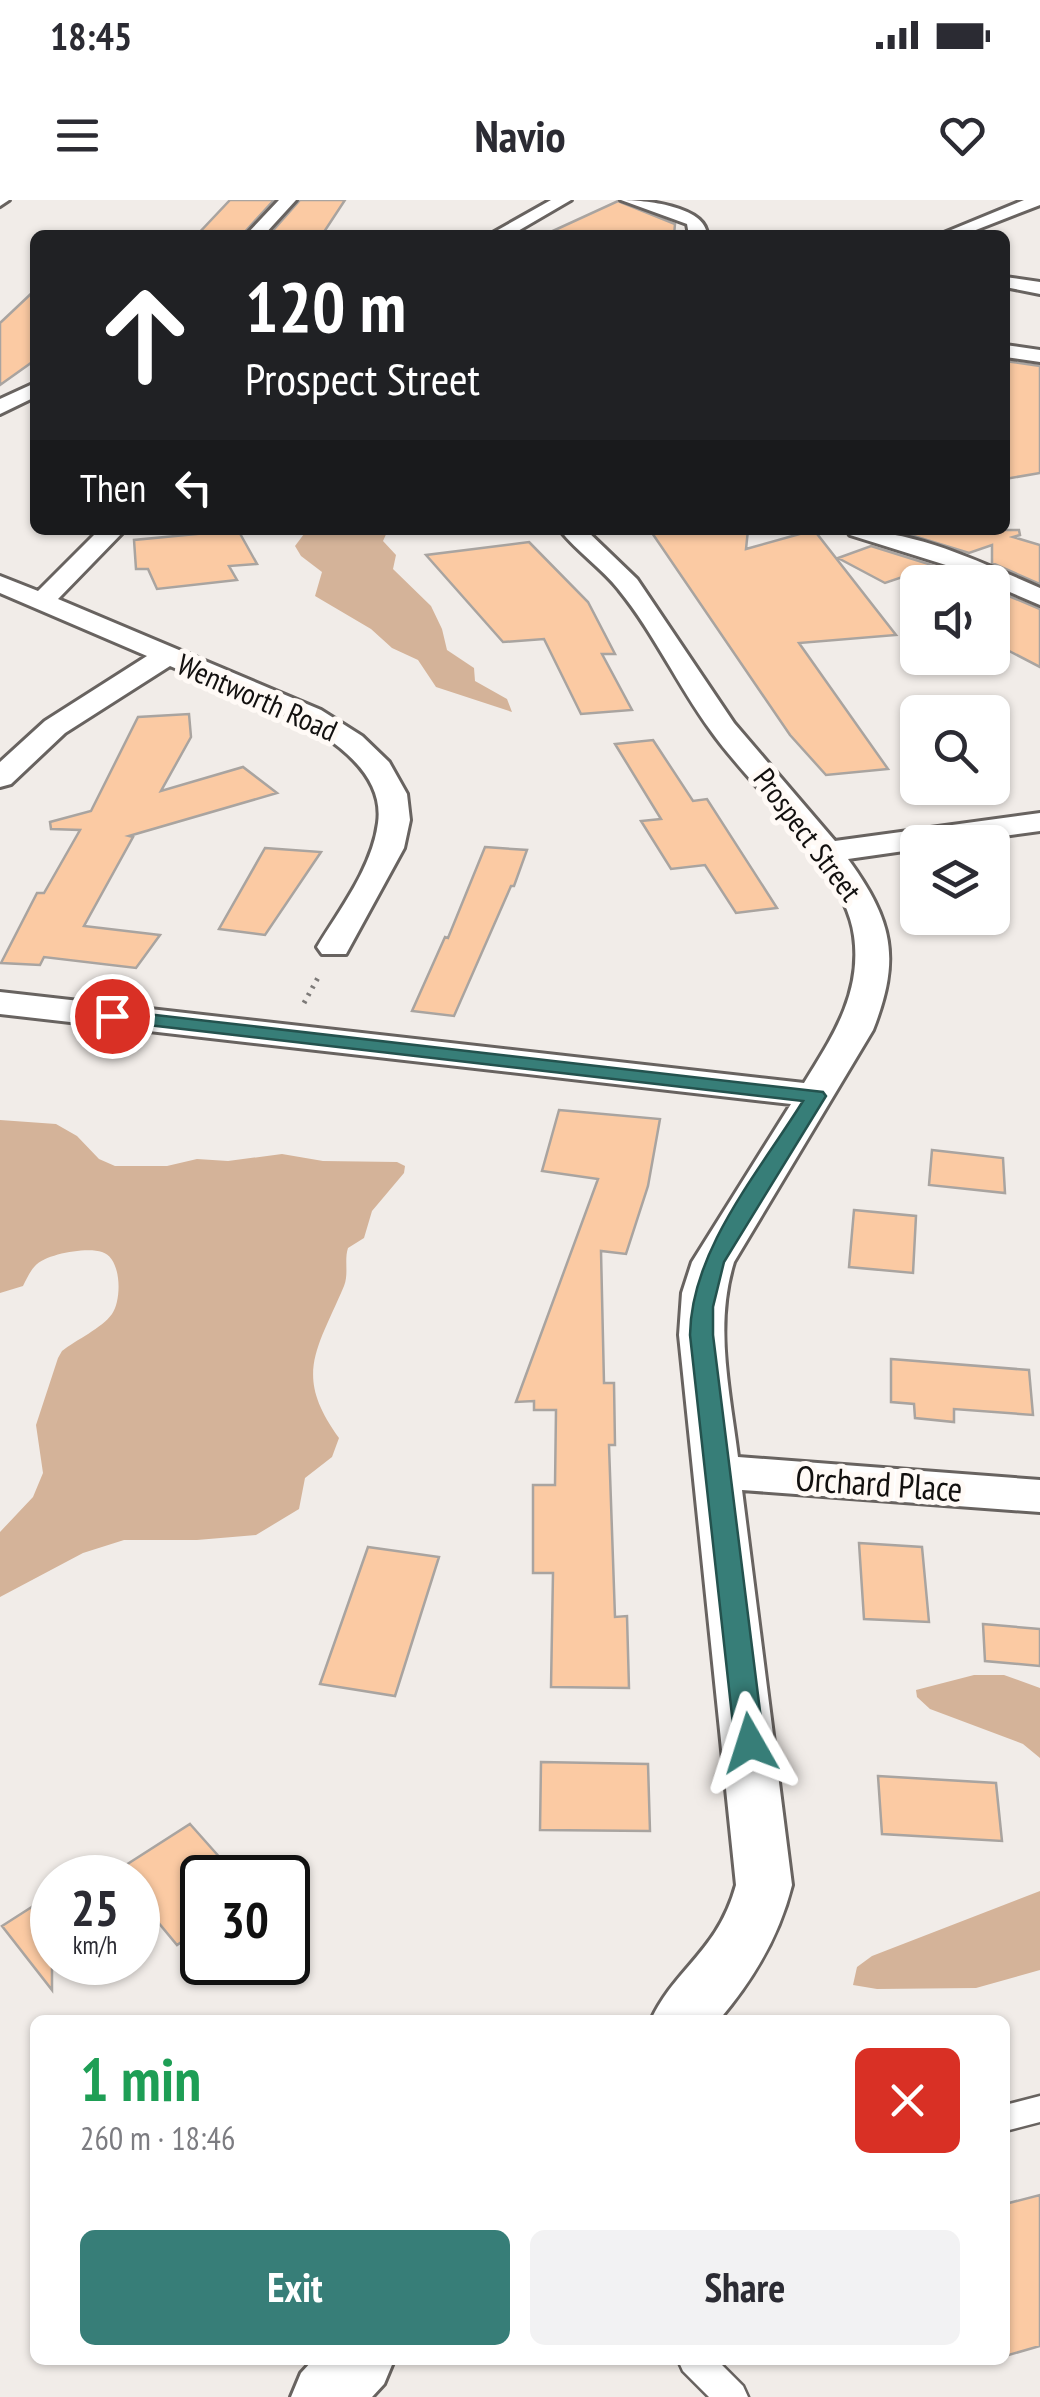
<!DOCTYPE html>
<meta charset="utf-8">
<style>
body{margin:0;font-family:"PT Sans Narrow",sans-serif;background:#f2f2f3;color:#2b2b33;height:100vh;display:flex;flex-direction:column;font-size:38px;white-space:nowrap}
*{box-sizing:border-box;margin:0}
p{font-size:32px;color:#7c7c81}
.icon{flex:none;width:55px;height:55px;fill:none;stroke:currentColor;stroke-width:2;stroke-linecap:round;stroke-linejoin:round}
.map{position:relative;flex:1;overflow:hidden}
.sheet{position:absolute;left:30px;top:1815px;width:980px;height:350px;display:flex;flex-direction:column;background:#fff;border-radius:15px;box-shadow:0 2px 8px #0004}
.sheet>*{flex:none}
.guide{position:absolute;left:30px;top:30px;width:980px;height:305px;border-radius:15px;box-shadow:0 2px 8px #0004;background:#202124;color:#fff;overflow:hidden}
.fabs{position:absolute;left:900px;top:365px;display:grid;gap:20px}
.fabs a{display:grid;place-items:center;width:110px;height:110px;border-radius:15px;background:#fff;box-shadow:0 2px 8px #0004;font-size:50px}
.speed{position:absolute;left:30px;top:1655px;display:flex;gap:20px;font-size:50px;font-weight:700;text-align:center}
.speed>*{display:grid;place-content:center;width:130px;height:130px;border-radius:50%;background:#fff;box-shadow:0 2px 8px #0004;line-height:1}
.speed small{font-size:25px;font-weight:400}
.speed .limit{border:5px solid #111;border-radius:15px;background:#fff;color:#111}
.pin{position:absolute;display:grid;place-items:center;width:85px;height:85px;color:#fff;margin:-42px;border:5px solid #fff;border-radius:50%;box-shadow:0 2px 10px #0007}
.me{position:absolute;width:110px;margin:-55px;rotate:354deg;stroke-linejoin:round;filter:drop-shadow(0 0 8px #0008)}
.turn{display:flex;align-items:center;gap:35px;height:210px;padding:0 50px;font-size:45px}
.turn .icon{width:130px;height:130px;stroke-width:2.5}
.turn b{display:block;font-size:70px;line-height:85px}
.then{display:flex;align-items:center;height:95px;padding:0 50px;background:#0003;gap:20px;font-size:38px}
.round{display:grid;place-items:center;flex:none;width:105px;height:105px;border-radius:15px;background:#f2f2f3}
.overview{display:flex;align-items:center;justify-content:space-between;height:170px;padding:0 50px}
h1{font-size:60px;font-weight:600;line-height:75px;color:#1e9e55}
.action{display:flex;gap:20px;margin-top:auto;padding:20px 50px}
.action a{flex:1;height:115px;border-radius:15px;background:#377e78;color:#fff;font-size:40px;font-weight:600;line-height:115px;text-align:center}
.action a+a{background:#f2f2f3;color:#2b2b33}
.status{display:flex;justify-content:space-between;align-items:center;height:70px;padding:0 50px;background:#fff;direction:ltr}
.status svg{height:28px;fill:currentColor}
header{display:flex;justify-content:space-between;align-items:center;height:130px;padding:0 50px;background:#fff;font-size:45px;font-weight:600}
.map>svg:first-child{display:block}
</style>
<div class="status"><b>18:45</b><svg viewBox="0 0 49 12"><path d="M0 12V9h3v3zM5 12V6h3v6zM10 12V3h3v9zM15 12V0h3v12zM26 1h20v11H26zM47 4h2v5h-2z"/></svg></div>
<header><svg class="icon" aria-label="menu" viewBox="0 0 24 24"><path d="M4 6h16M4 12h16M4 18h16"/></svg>Navio<svg class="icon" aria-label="heart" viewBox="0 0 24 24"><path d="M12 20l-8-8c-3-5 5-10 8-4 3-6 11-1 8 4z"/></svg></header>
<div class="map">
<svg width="1040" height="2197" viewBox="0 0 1040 2197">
<rect width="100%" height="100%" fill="#f1ece8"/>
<path fill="#d4b399" d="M307,330H388L383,341L396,355L393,369L431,406L442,429L447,450L474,468L475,481L507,499L512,512L436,487L418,460L392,448L371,429L315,396L322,372L301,356L295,346Z
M0,920L56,924L77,936L99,959L115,966H167L197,959L228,961L282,954L323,961L397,962L405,966L404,973L372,1011L364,1038L348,1048C344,1060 349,1074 344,1086C317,1150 293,1175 339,1238L332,1257L305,1278L299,1309L256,1335L197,1340H124L83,1353L0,1397V1332L33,1297L43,1273L36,1225L58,1158L62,1151C76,1140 102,1128 112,1114C122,1100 122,1058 102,1052C86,1047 46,1054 35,1066C30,1071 26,1080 23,1086L0,1093Z
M974,1475H1004L1040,1488V1558L1023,1544L930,1509L917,1497L916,1490Z
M1040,1691V1770L976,1788L877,1789L853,1785L857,1767L872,1756Z"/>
<path fill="#fbcaa3" stroke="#a9a4a0" stroke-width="2.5" d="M230,0H274L242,35H197Z
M300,0H345L322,35H269Z
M618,1L675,24L674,35H544Z
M35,90V160L0,185V123Z
M1005,161L1040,166V273L1005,279Z
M238,330L257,364L229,366L237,380L157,389L148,369H136L134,340Z
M650,330H748L746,349L814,330L896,435L799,443L888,569L826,575L790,535Z
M913,330H1019L1020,335L1013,337L1040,345V384L992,363V345L969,353L904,333Z
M529,342L588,402L615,454H602L632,510L581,514L544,439L503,442L426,355Z
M871,346L935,366L885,383L838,358Z
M992,389L1040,409V467L992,442Z
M189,514L191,537L161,591L243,567L277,593L129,636L133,637L84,726L160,735L136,768L44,757L40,765L1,763L37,693H44L80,630L51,629L50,622L91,611L138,517Z
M653,540L693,601L707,599L777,708L736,713L705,665L671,669L641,621L661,619L615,544Z
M485,647L527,650L514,686H511L454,816L412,811L445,737L448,738Z
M265,648L321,652L265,735L219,729Z
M559,910L660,919L648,986L626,1054L601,1051L604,1183H614L615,1245H609L615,1417L627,1416L629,1488L551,1487L553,1373H533V1285H555L556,1210H534V1201L516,1202L598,979L542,971Z
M932,950L1003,958L1005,993L929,985Z
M854,1010L916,1016L913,1073L849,1067Z
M891,1159L1029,1170L1033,1215L954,1209V1222L915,1218L914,1204L891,1202Z
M859,1343L922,1347L929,1422L864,1419Z
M368,1347L439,1357L395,1496L320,1484Z
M983,1424L1040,1429V1466L985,1461Z
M541,1562L648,1564L650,1631L540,1630Z
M878,1576L996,1583L1002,1641L882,1634Z
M190,1624L238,1678H202V1728L177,1745L138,1698V1678H120L115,1672Z
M52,1694V1790L2,1726Z
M1040,1995V2146L1005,2156V2004Z"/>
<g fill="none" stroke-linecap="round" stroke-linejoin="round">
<defs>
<path id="service" d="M1040,1896V1922L1005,1931V1905Z
M678,2160H717L743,2186L748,2197H709L683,2171Z"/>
<path id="minor" d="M0,0H9L0,6Z
M279,0H296L264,35H246Z
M551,0H571L511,35H489Z
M621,0C644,0 706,6 707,35H689L687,24Z
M1024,0H1040V5L963,35H939Z
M1005,77L1040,82V94L1005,87Z
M1005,145L1040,150V162L1005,157Z
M35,183V197L0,214V199Z
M99,330H125L58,399L321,510L362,536L389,562L407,594L410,620L404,648L346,754H322L317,747C340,709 372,668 378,623C390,538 231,492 170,466L65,533L11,584L0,587V562L45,521L147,456L0,393V376L38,391Z
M560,330H586L637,379L734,523L835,641L1040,613V631L961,642H918V649L848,659C893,721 901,758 873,830L734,1062C714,1126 730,1192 738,1257L1040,1280V1312L742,1290L792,1685C779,1737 753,1780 719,1820H651C676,1767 718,1751 736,1685L679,1135L682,1093L692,1062L791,904L0,814V792L804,883C833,836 862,793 854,736C846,669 750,587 711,531C678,486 654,433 619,390C602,368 577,352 560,330Z
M847,330C915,330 978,361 1040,388V405L949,366L850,335Z
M313,2160H394L384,2184L372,2197H291L301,2173Z"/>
</defs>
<use href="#service" stroke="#686360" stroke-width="5"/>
<use href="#minor" stroke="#686360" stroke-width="6"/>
<path stroke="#7c7977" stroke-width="5" stroke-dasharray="2.5 6" stroke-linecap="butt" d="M304,803L320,774"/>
<use href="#service" fill="#fff" fill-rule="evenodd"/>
<use href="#minor" fill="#fff" fill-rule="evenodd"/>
</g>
<path fill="#377e78" stroke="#24524e" stroke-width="2.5" d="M112,810L823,892L826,896L724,1062L713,1107V1135L764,1543L760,1551L750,1554L739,1551L735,1543L690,1135C691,1050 759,972 803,901L105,820L102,816Z"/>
<g text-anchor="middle" stroke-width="10" stroke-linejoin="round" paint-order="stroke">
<g font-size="30" fill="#12100f" stroke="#fffaf6">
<text transform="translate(257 498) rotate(24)" y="10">Wentworth Road</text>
<text transform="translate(807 635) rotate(53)" y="10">Prospect Street</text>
</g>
<g font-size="35" fill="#12100f" stroke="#fffaf6">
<text transform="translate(879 1284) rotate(4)" y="12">Orchard Place</text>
</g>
</g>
</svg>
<div class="fabs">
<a><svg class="icon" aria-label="sound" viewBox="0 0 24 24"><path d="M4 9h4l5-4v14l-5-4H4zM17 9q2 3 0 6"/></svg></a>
<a><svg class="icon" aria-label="search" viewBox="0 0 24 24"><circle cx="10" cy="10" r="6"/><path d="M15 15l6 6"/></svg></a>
<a><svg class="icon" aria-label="layers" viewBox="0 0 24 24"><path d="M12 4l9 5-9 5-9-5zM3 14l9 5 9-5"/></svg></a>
</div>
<div class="speed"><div>25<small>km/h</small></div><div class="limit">30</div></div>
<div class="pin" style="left:112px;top:816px;background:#d93025"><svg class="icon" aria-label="arrive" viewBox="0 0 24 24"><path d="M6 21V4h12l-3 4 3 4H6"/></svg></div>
<svg class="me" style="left:750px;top:1543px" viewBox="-20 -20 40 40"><path d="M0-17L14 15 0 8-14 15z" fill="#377e78" stroke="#fff" stroke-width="4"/></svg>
<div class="guide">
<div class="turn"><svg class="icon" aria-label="ahead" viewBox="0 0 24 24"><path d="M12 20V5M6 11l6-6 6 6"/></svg><div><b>120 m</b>Prospect Street</div></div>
<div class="then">Then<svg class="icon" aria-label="left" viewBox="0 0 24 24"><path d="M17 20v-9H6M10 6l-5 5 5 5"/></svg></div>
</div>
<section class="sheet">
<div class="overview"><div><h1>1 min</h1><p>260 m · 18:46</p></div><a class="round" style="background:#d93025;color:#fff"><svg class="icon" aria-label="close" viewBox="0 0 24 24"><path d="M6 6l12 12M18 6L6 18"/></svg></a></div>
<div class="action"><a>Exit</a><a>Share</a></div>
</section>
</div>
